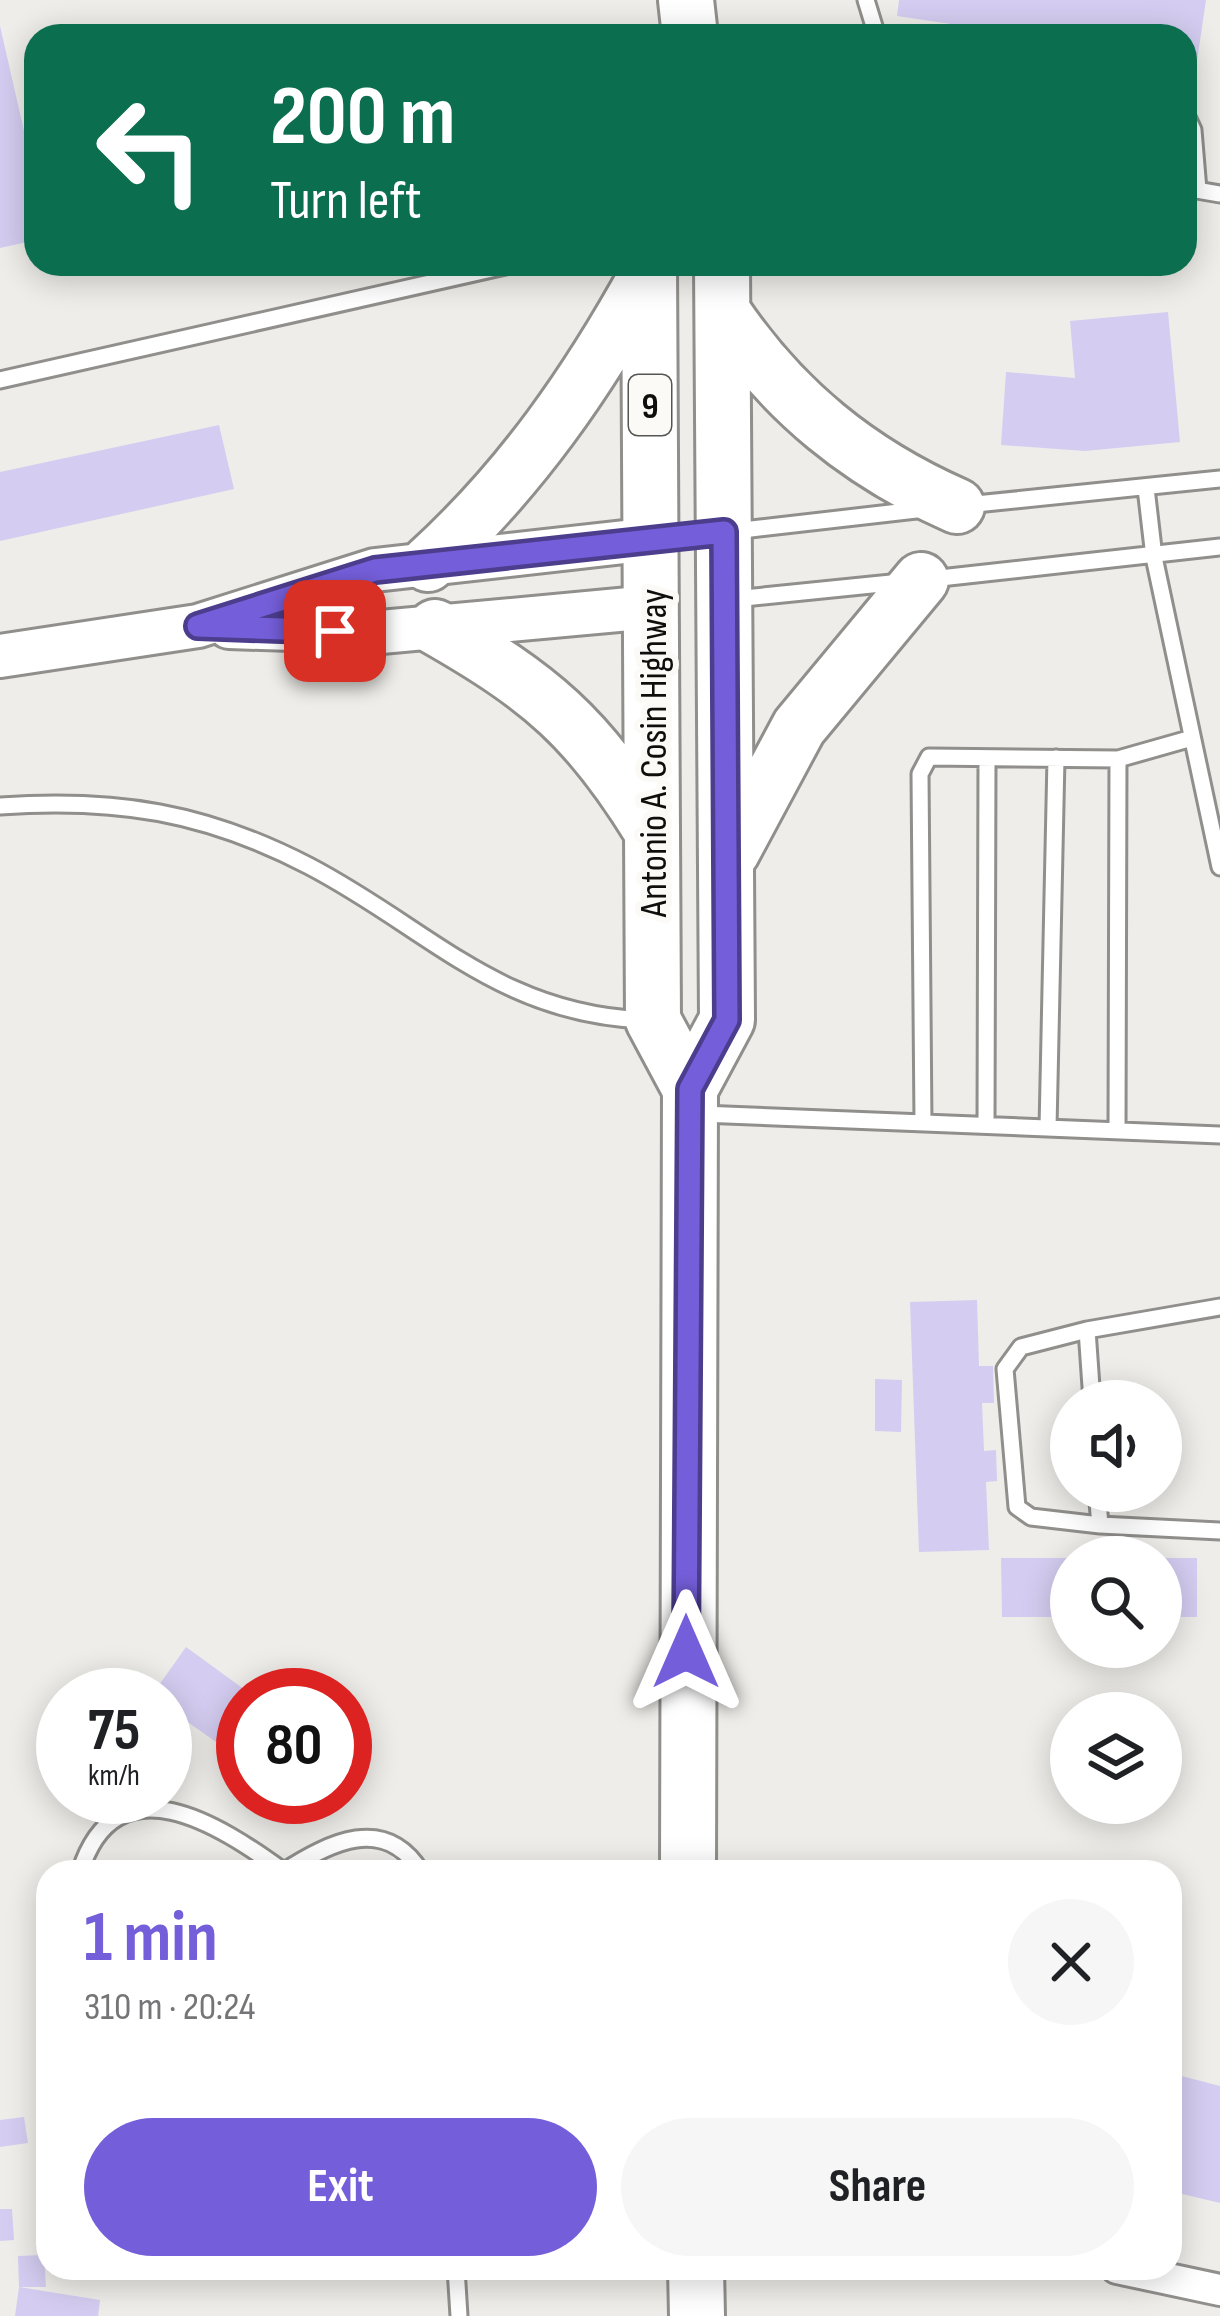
<!DOCTYPE html>
<meta charset="utf-8">
<style>
body{margin:0;font-family:"Sofia Sans Condensed",sans-serif;background:#f6f6f6;color:#202124;height:100vh;display:flex;flex-direction:column;font-size:45px;white-space:nowrap}
*{box-sizing:border-box;margin:0}
p{font-size:39px;color:#757577}
.icon{flex:none;width:66px;height:66px;fill:none;stroke:currentColor;stroke-width:2;stroke-linecap:round;stroke-linejoin:round}
.map{position:relative;flex:1;overflow:hidden}
.details{position:absolute;left:36px;top:1860px;width:1146px;height:420px;display:flex;flex-direction:column;background:#fff;border-radius:36px;box-shadow:0 6px 30px #0003}
.details>*{flex:none}
.banner{position:absolute;left:24px;top:24px;width:1173px;height:252px;border-radius:36px;box-shadow:0 6px 30px #0003;background:#0b6e4f;color:#fff;overflow:hidden}
.buttons{position:absolute;left:1050px;top:1380px;display:grid;gap:24px}
.buttons a{display:grid;place-items:center;width:132px;height:132px;border-radius:50%;background:#fff;box-shadow:0 6px 30px #0003;font-size:60px}
.speed{position:absolute;left:36px;top:1668px;display:flex;gap:24px;font-size:60px;font-weight:700;text-align:center}
.speed>*{display:grid;place-content:center;width:156px;height:156px;border-radius:50%;background:#fff;box-shadow:0 6px 30px #0003;line-height:1}
.speed small{font-size:30px;font-weight:400}
.speed .limit{border:18px solid #d22;background:#fff;color:#111}
.pin{position:absolute;display:grid;place-items:center;width:102px;height:102px;color:#fff;margin:-51px;border-radius:24px;box-shadow:0 6px 18px #0006}
.me{position:absolute;width:132px;margin:-66px;rotate:0deg;stroke-linejoin:round;filter:drop-shadow(0 0 9px #0008)}
.turn{display:flex;align-items:center;gap:42px;height:252px;padding:0 48px;font-size:54px}
.turn .icon{width:156px;height:156px;stroke-width:2.5}
.turn b{display:block;font-size:84px;line-height:102px}
.round{display:grid;place-items:center;flex:none;width:126px;height:126px;border-radius:63px;background:#f6f6f6}
.head{display:flex;align-items:center;justify-content:space-between;height:204px;padding:0 48px}
h1{font-size:72px;font-weight:700;line-height:90px;color:#755ed9}
.button{display:flex;gap:24px;margin-top:auto;padding:24px 48px}
.button a{flex:1;height:138px;border-radius:72px;background:#755ed9;color:#fff;font-size:48px;font-weight:700;line-height:138px;text-align:center}
.button a+a{background:#f6f6f6;color:#202124}
.map>svg:first-child{display:block}
</style>
<div class="map">
<svg width="1220" height="2316" viewBox="0 0 1220 2316">
<rect width="100%" height="100%" fill="#eeede9"/>
<path fill="#d4cdf1" d="M899,0H1206L1197,61L1185,59V36H1031L897,16Z
M0,26L36,183V240L0,248Z
M1168,312L1180,442L1085,451L1001,445L1006,372L1075,378L1070,321Z
M219,425L234,489L0,541V472Z
M977,1300L979,1366H993L994,1403H982L984,1451L996,1450L997,1481L986,1482L989,1550L919,1552L910,1302Z
M875,1379L902,1380L901,1432L875,1431Z
M1001,1558H1071V1617H1002Z
M1161,1558H1197V1617H1161Z
M186,1647L252,1695H243V1761L165,1706V1695H152Z
M1170,2073L1220,2086V2203L1170,2191Z
M24,2117L28,2143L0,2147V2120Z
M0,2209H12L14,2240L0,2241Z
M44,2255L46,2287H19L18,2256Z
M19,2287L100,2300L98,2316H15Z"/>
<g fill="none" stroke-linecap="round" stroke-linejoin="round">
<defs>
<path id="lane" d="M866,0L877,36
M1185,113L1193,130L1198,190
M1185,188L1220,194
M0,380L514,264
M1146,488L1154,557L1220,867
M966,505L1220,479
M734,531L925,509
M931,579L1220,547
M734,599L901,582
M1118,759L1192,738
M0,806C116,798 205,812 309,866C428,928 498,1014 644,1020
M701,1114L1220,1135
M923,1123L920,774L929,757L1118,759L1117,1131
M986,1125L987,758
M1048,1128L1056,758
M1087,1330L1021,1347L1005,1369L1017,1507L1031,1517L1100,1525
M1092,1401L1087,1330L1220,1307
M1097,1491L1100,1525L1220,1531
M80,1872C116,1757 221,1826 283,1871
M283,1872C330,1842 385,1814 421,1872
M456,2268L459,2316"/>
<path id="street" d="M1117,2268L1220,2290"/>
<path id="secondary" d="M229,627L381,632L651,607
M0,656L198,626L375,570L651,539"/>
<path id="highway" d="M686,0L690,36
M649,264L653,1020L690,1089
M723,312C783,401 859,463 957,506
M428,564C521,479 588,382 648,273
M435,627C540,687 588,727 652,832
M732,852L799,727L921,580
M688,1872L690,1089L727,1020L722,264
M696,2268L697,2316"/>
</defs>
<use href="#lane" stroke="#908f8c" stroke-width="21"/>
<use href="#street" stroke="#908f8c" stroke-width="36"/>
<use href="#secondary" stroke="#908f8c" stroke-width="48"/>
<use href="#highway" stroke="#908f8c" stroke-width="60"/>
<use href="#lane" stroke="#fff" stroke-width="15"/>
<use href="#street" stroke="#fff" stroke-width="30"/>
<use href="#secondary" stroke="#fff" stroke-width="42"/>
<use href="#highway" stroke="#fff" stroke-width="54"/>
</g>
<g fill="none" stroke-linecap="round" stroke-linejoin="round">
<defs>
<path id="route" d="M335,631L198,626L375,570L724,532L727,1020L690,1089L686,1652"/>
</defs>
<use href="#route" stroke="#4c3d8d" stroke-width="30"/>
<use href="#route" stroke="#755ed9" stroke-width="21"/>
</g>
<g text-anchor="middle" stroke-width="12" stroke-linejoin="round" paint-order="stroke">
<rect fill="#fcfaf7" stroke="#555552" stroke-width="3" x="629" y="375" width="42" height="60" rx="9"/>
<g font-size="36" font-weight="bold" fill="#0e0e0c">
<text x="650" y="418">9</text>
</g>
<g font-size="39" fill="#0e0e0c" stroke="#fcfaf7">
<text transform="translate(652 753) rotate(-90)" y="14">Antonio A. Cosin Highway</text>
</g>
</g>
</svg>
<div class="buttons">
<a><svg class="icon" aria-label="sound" viewBox="0 0 24 24"><path d="M4 9h4l5-4v14l-5-4H4zM17 9q2 3 0 6"/></svg></a>
<a><svg class="icon" aria-label="search" viewBox="0 0 24 24"><circle cx="10" cy="10" r="6"/><path d="M15 15l6 6"/></svg></a>
<a><svg class="icon" aria-label="layers" viewBox="0 0 24 24"><path d="M12 4l9 5-9 5-9-5zM3 14l9 5 9-5"/></svg></a>
</div>
<div class="speed"><div>75<small>km/h</small></div><div class="limit">80</div></div>
<div class="pin" style="left:335px;top:631px;background:#d93025"><svg class="icon" aria-label="arrive" viewBox="0 0 24 24"><path d="M6 21V4h12l-3 4 3 4H6"/></svg></div>
<svg class="me" style="left:686px;top:1652px" viewBox="-20 -20 40 40"><path d="M0-17L14 15 0 8-14 15z" fill="#755ed9" stroke="#fff" stroke-width="4"/></svg>
<div class="banner">
<div class="turn"><svg class="icon" aria-label="left" viewBox="0 0 24 24"><path d="M17 20v-9H6M10 6l-5 5 5 5"/></svg><div><b>200 m</b>Turn left</div></div>
</div>
<section class="details">
<div class="head"><div><h1>1 min</h1><p>310 m · 20:24</p></div><a class="round"><svg class="icon" aria-label="close" viewBox="0 0 24 24"><path d="M6 6l12 12M18 6L6 18"/></svg></a></div>
<div class="button"><a>Exit</a><a>Share</a></div>
</section>
</div>
